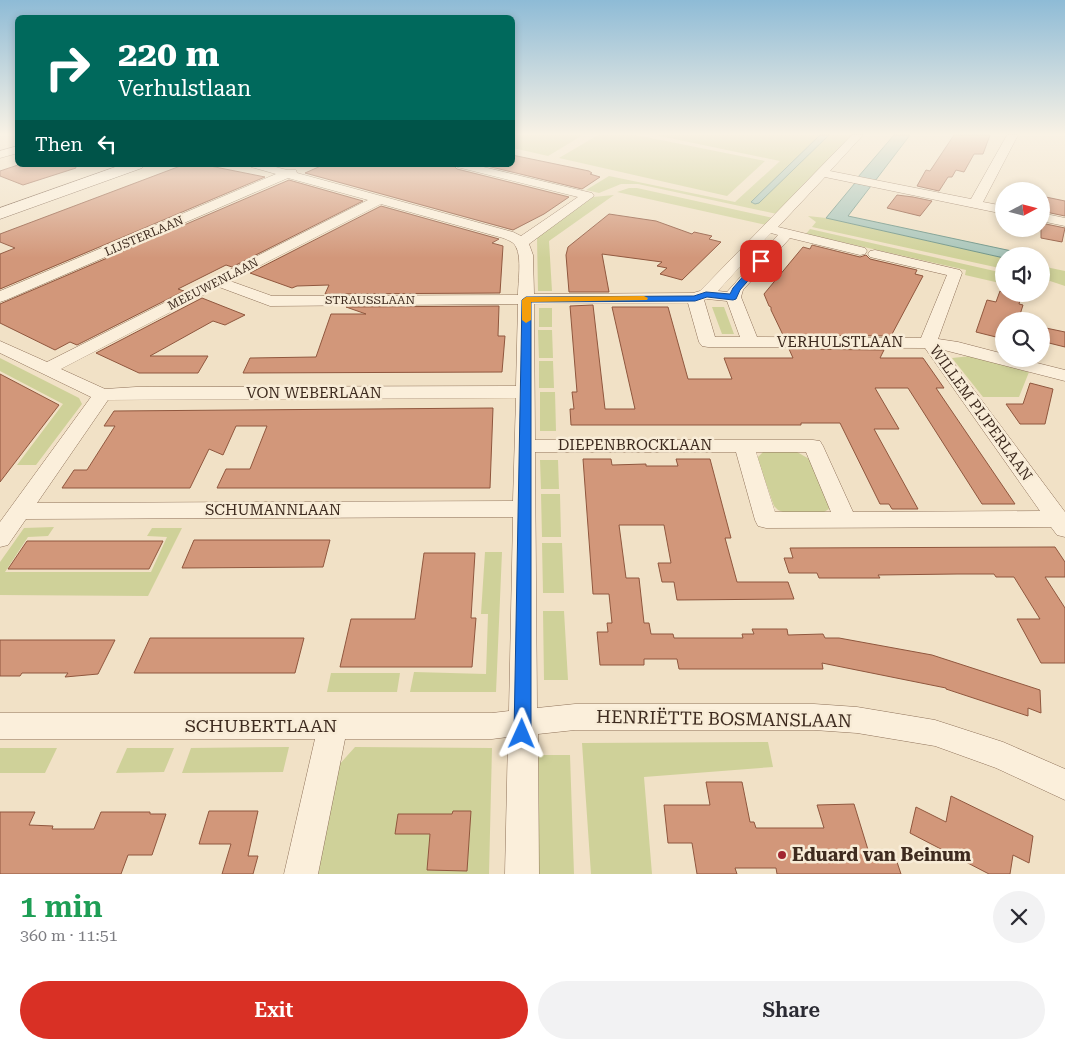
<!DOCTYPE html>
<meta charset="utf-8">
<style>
body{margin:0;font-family:"Roboto Serif",serif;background:#f2f2f3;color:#2b2b33;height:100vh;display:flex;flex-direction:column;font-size:19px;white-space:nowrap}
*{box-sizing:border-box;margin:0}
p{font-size:16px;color:#7c7c81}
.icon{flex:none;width:28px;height:28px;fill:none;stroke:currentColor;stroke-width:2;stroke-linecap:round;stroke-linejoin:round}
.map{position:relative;height:874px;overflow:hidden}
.details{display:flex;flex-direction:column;background:#fff;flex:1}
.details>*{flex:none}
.banner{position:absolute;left:15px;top:15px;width:500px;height:152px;border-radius:8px;box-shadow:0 2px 8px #0003;background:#00695c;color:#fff;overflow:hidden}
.needle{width:32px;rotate:83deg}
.tools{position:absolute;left:995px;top:182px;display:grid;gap:10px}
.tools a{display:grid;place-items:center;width:55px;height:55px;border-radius:50%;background:#fff;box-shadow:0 2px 8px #0003;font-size:25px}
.pin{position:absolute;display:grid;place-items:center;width:42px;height:42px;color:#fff;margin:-21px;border-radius:10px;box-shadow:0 2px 8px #0006}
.me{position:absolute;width:55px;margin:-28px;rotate:1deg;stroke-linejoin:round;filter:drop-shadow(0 0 4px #0008)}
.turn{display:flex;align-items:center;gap:18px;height:105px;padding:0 20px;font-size:22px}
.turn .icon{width:65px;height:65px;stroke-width:2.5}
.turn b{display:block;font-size:35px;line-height:42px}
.then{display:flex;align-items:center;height:48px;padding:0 20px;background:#0003;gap:10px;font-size:19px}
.round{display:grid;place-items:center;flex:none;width:52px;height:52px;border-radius:26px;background:#f2f2f3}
.headline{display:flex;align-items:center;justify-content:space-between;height:85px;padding:0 20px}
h1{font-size:30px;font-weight:600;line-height:38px;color:#1e9e55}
.primary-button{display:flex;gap:10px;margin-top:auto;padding:10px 20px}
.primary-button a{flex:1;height:58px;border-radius:30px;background:#d93025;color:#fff;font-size:20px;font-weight:600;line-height:58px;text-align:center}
.primary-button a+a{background:#f2f2f3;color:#2b2b33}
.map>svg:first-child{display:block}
</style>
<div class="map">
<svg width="1065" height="874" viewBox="0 0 1065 874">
<rect width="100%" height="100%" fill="#f1e1c6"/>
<path fill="#cfd199" d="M513,135H583L548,156L513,148Z
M598,135H636L765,161L727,196L559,158Z
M655,135H820L751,202L759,203L829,135H851L777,214L638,184H621L599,193L586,190L609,176L735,202L780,161Z
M629,188H637L773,218L766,225L617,192Z
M614,195L549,241L552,291H538L537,237L593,197Z
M808,216L826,218L1004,258V269L812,227L816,222Z
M810,229L999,272L1004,274V284L965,275L966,270L806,234Z
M1041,266L1065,271V286L1041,278Z
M712,307H724L734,334H722Z
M539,308H552V327H539Z
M538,330H552L553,358H539Z
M971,356L1029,372L1019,397H983L952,358Z
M0,358L79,398L82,404L36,465H17L63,404L0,371Z
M539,361H553L554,388H539Z
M540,392H555L556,431H540Z
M763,452H797L811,460L830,505L829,509L824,512H783L778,510L774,506L757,458Z
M540,460H558L559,489H541Z
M541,494H560L561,537H542Z
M54,527L48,536L28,537L5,572H151L167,537L147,536L152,528H182L148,596L0,595V562L24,528Z
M542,543H562L564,593H543Z
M485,552H502L496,692H410L414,672L486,674L488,614H481Z
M543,611H564L568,680H544Z
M331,673H400L397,692H327Z
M768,742L773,767L644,777L652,874H591L582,743Z
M289,747L283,772L182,773L191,748Z
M355,747L492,748L489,874H317L338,766Z
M0,748H57L45,773H0Z
M127,748H174L164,772L116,773Z
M535,755H570L574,874H535Z"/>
<path fill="#a8c5ba" stroke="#6e9487" d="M820,135H829L759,203L755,204L751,202Z
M894,135H910L875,181L858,177Z
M855,183L871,186L848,216L1035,256L1004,258L826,218Z"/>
<path fill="#d2977a" stroke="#90573e" d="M954,135H990L983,154H974L964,172L956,170L952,177H948L939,191L917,186L926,170L930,171Z
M512,155L589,171L592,173L590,174L600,177L582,189L483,165H512Z
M18,165H75L76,168L23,185L0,176V171Z
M183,165H205L265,177L0,289V254L15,248L0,242V234Z
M323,165H453L457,169L569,197L544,214L513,230L305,173Z
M289,180L363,201L232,267L226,265L178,289L184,291L77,345L70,342L55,350L0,323V304Z
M897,195L913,197L932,201L920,216L887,208Z
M1041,196L1065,201V216L1041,211Z
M381,206L499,239L492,243L503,246L500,293L325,294L329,285L297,286L292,288L250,273Z
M609,214L656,221L692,234L694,232L712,236L709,239L721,242L682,280L660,274L667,268L657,266L662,262L602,254L609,292H569L566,255L568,247Z
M1041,223L1065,228L1062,242L1041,238Z
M812,245L860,257L866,255L870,259L917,270L915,274L923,276L891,336L783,335L771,310V307L769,306L764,294L803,247L810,249Z
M1000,291L1004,292V294L1021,296L1019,304L1023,305L1018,321H1004V339L976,332L987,300L996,302Z
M202,298L245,315L225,325L213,321L150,356H208L198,373H139L96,353Z
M593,305L605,409H635L612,307H668L688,379H732L724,358H793L789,349L884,350L880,358H923L944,388H936L1015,504H982L908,388H875L899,429H874L918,509H892L889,504H880L840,423H801V425H571L570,409H574L572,392H577L570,306Z
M499,306L498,336H505L502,372L243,373L250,358L316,357L331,314H366L346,307Z
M1041,327L1065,332V347L1041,341Z
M0,374L59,405L0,482Z
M1030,383L1053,389L1045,424H1020L1006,404H1023Z
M493,408L490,488H217L226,469H250L267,426H236L223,455L209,449L190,488H62L74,470H87L115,426H104L114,411Z
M583,459H611L612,465L646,464V466H678L676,459H710L731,538H725L737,582H788L794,599L677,600L674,582H662L658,563H671L664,525H619L626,578H639L644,623H649L651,634H673L674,638H743L742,634H754L752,629H787L788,635L823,634L825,638H839L932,655L1040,690L1041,713L1028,708V716L946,689V688L822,663L823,669H679L677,659H644V665H600L597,632H608L607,623H612L609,594H593Z
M194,540H330L323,567L182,568Z
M27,541H163L149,569H8Z
M1055,547L1065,562V577H1045L1065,608V663H1041L1017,619H1040L1014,577H996L994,574H957L878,575L880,578H819L817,573H789L784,558H793L790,548Z
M424,553H475L471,618H476L472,667H340L351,619H415Z
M150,638H304L295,673H134Z
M0,640H115L98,674L65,677L68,673H22L20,676H0Z
M706,782H742L750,822H754L756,828H824L817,805L854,804L869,853H894L901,874H777L776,868H735L737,874H697L692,843H668L664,805H710Z
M951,796L1033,836L1029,863L1013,855L1010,874H989L910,833L916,807L946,822Z
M209,811H258L248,856H258L253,874H222L231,844H199Z
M453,811H471L467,871L427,870L430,834H395L398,814H452Z
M0,812H35L29,825L53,826L52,829H94L101,812H150V814H166L152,855H128L121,874H0Z"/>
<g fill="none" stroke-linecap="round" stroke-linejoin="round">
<defs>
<path id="street" d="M852,135H863L830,171L971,199L1007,135H1018L983,202L1004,206V214L825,177L778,227L865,248L867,251L865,254L860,255L790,238L743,290L741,297L757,337L921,338L947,275L870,257L868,254L870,251L875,250L960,270L962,273L938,339L958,342L1004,354V359H1021L1065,370V381L944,350L1065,512V537L1057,535L1051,527L766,528L758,526L755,520L736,452H535L537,708L575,704H814L857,707L935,720L1003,742L1065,769V800L996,768L935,746L857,733L814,730H575L538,734L539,874H505L508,737L492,739H345L318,874H284L315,739H0V713H492L509,711L513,517L26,519L8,545L0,547V522L91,397L0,353V341L47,362L368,200L288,178L6,300L0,302V291L276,174L251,167L249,165H268L287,170H296L297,173L513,232L521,236L578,197L457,167L455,165H475L592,193L594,196L529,244L533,255L534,294L693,293L700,291ZM381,204L503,238C508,240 514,242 516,247C522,257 518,283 518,295L272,296L230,281ZM771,233L778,235L727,292L718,291ZM219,287L270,306L518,304L516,386L136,387L105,389L61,369ZM707,299L727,301L740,337H715L704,300ZM688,303L699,342L702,346L708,347L925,348L1040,511L853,512L823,446L820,441L813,440H535L534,304ZM516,398L513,501L37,503L108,400ZM756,452H806L831,512H775Z
M18,146V153L0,158V151Z
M1041,213L1065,218V226L1041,221Z"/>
<path id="secondary" d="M121,165H144L142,168L0,219V208Z"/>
</defs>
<use href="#street" stroke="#8f725a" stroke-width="1"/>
<use href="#secondary" stroke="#71533d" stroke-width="1"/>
<use href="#street" fill="#fbefdb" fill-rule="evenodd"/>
<use href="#secondary" fill="#fbefdb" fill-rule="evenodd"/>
</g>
<linearGradient id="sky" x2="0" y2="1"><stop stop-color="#8ebbd6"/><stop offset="0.52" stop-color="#f9f2e5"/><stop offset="1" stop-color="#f9f2e5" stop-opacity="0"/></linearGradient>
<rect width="1065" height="258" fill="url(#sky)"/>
<path fill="#1a73e8" stroke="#114b97" d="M758,259L765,261L740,290L736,299L733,300L707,297L695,301L531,302V734L528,740L522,742L516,740L514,734L522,300L526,297L694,296L706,292L730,294L733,288Z"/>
<path fill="#f59e0b" d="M644,296L648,298L647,300L531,302V320L526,323L522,320V300L526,297Z"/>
<circle fill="#a22631" stroke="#f8ecd7" stroke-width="2" cx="782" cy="855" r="5"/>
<g text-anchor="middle" stroke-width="5" stroke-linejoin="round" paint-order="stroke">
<g font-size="12" fill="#3e2b1f" stroke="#f8ecd7">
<text transform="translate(144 236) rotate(-23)" y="4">LIJSTERLAAN</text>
<text transform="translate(213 284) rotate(-27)" y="4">MEEUWENLAAN</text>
<text x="370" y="304">STRAUSSLAAN</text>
</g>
<g font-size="15" fill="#3e2b1f" stroke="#f8ecd7">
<text x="840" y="347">VERHULSTLAAN</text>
<text x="314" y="398">VON WEBERLAAN</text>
<text transform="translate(981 413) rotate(54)" y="5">WILLEM PIJPERLAAN</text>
<text x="635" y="450">DIEPENBROCKLAAN</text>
<text x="273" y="515">SCHUMANNLAAN</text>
</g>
<g font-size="18" fill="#3e2b1f" stroke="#f8ecd7">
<text transform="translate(724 719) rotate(1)" y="6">HENRIËTTE BOSMANSLAAN</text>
<text x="261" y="732">SCHUBERTLAAN</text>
</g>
<g font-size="18" font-weight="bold" fill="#3e2b1f" stroke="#f8ecd7" text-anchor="start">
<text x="792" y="861">Eduard van Beinum</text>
</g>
</g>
</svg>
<div class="tools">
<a><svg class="needle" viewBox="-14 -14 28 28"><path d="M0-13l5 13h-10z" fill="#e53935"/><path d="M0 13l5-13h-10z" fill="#7c7c81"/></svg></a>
<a><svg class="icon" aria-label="sound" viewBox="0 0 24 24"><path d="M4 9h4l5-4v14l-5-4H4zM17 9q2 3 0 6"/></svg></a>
<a><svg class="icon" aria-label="search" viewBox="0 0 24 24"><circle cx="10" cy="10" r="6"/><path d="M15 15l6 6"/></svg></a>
</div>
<div class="pin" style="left:761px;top:261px;background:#d93025"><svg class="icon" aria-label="arrive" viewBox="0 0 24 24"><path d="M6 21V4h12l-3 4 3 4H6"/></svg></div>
<svg class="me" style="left:522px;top:734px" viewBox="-20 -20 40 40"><path d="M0-17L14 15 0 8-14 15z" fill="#1a73e8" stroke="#fff" stroke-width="4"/></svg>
<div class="banner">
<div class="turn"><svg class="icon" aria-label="right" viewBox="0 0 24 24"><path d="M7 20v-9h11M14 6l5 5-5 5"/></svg><div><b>220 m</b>Verhulstlaan</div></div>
<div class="then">Then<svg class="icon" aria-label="left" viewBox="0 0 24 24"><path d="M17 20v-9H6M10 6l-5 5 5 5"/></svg></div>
</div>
</div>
<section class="details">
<div class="headline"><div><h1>1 min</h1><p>360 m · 11:51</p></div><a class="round"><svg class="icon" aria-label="close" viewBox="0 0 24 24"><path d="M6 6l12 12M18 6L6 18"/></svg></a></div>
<div class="primary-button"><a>Exit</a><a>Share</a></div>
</section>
